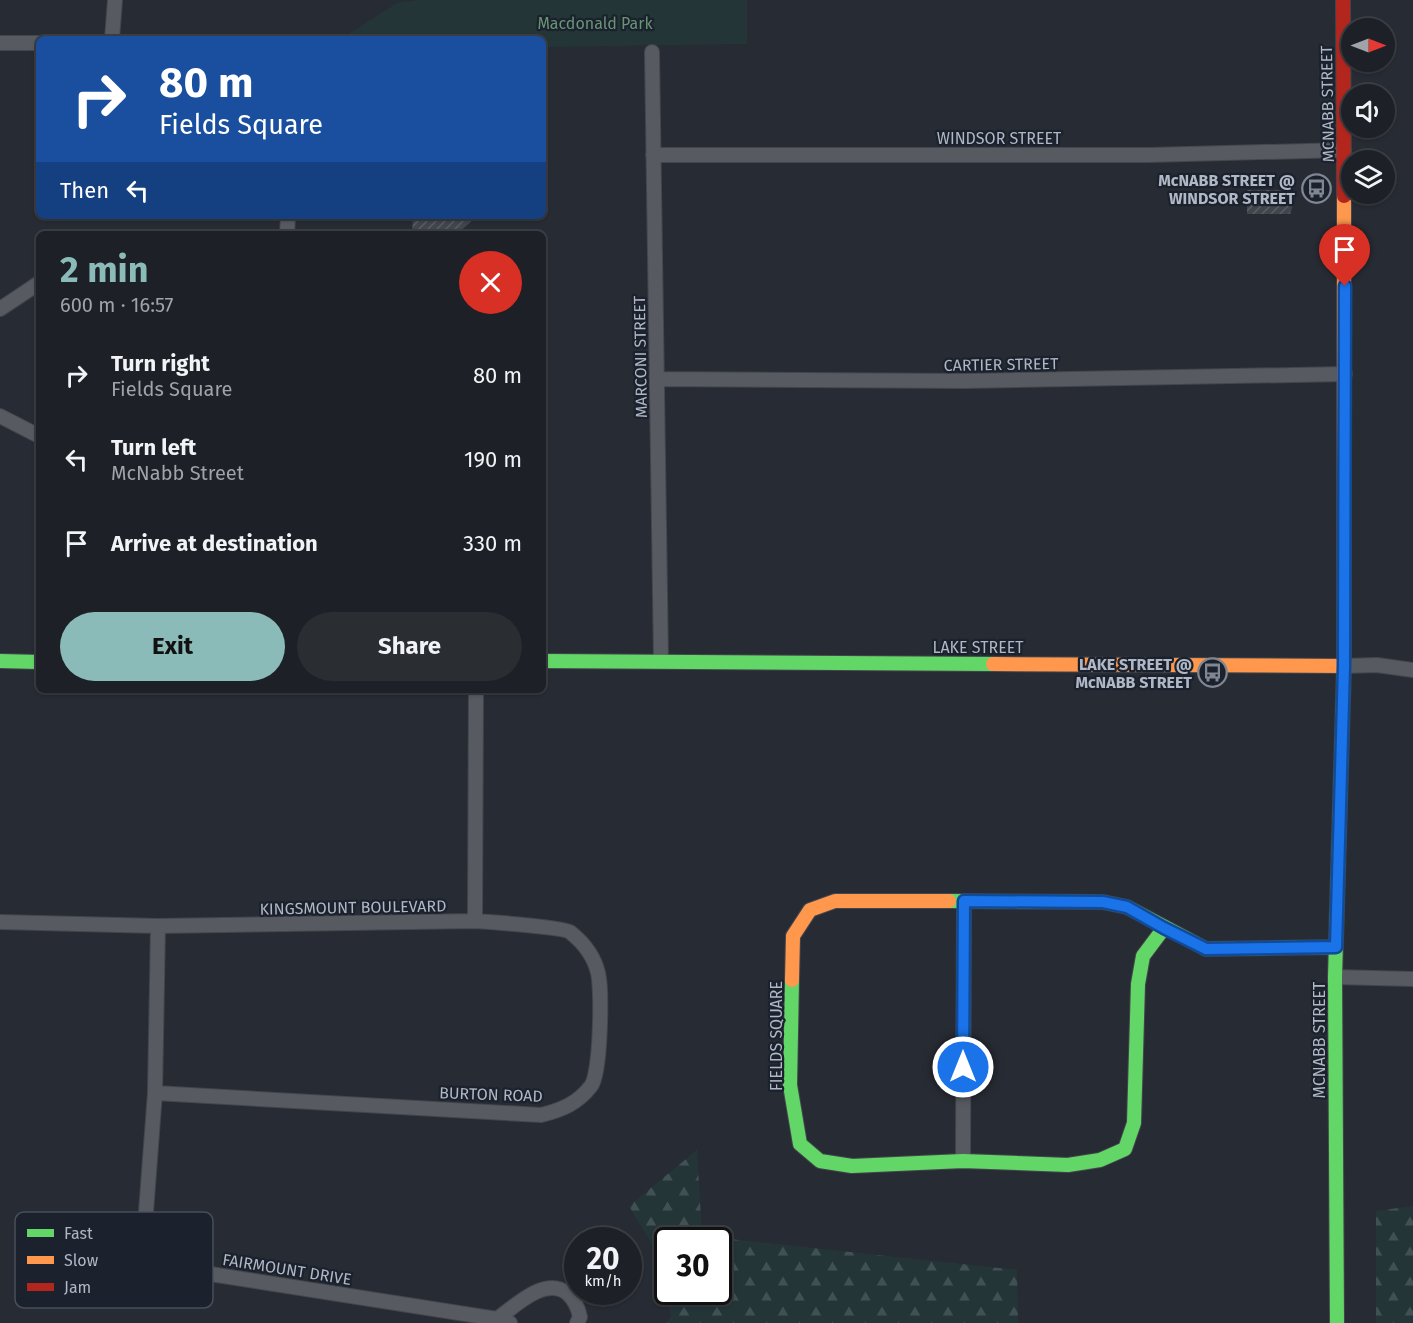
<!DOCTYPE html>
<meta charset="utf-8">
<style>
body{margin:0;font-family:"Fira Sans",sans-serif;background:#2a2d32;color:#f1f3f6;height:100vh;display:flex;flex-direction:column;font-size:22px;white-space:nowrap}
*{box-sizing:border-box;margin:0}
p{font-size:20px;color:#a0a3a7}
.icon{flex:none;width:33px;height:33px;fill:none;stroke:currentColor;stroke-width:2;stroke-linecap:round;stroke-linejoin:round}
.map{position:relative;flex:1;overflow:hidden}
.side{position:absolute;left:36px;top:231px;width:510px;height:462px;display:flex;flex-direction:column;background:#1d2026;border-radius:9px;box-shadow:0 2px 4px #0004,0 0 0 2px #3b3e43}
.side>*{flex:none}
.hud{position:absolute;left:36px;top:36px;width:510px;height:183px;border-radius:9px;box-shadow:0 2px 4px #0004,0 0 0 2px #3b3e43;background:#1a4fa0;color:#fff;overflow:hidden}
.needle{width:39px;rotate:90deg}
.fabs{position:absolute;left:1341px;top:18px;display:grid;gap:12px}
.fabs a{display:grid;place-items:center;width:54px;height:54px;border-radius:50%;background:#1d2026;box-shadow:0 2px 4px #0004,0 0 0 2px #3b3e43;font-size:30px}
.speed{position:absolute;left:564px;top:1227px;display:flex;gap:12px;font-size:30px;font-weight:700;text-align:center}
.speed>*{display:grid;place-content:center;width:78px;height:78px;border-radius:50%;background:#1d2026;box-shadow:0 2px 4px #0004,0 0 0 2px #3b3e43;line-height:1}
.speed small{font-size:15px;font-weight:400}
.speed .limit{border:3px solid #111;border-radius:9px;background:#fff;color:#111}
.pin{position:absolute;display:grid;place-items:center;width:51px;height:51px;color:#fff;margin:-62px -26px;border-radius:50% 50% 50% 0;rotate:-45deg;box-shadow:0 0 6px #0007}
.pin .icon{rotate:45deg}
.me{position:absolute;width:66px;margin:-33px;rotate:0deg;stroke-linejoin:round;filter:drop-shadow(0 0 4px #0008)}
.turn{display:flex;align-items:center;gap:21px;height:126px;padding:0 24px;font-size:27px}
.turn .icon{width:78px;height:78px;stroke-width:2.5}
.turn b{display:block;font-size:42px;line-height:51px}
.then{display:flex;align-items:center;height:57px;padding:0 24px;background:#0003;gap:12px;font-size:22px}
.round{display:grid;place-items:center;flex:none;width:63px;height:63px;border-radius:32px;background:#2a2d32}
.headline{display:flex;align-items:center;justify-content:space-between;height:102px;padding:0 24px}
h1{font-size:36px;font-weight:700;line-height:45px;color:#8bbbb9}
.action{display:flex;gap:12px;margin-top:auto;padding:12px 24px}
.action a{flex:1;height:69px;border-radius:36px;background:#8bbbb9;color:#111;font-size:24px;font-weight:700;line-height:69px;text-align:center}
.action a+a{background:#2a2d32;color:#f1f3f6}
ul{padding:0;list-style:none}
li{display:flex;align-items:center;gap:18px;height:84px;padding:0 24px}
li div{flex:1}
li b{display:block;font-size:22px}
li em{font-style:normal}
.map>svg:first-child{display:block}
</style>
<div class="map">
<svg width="1413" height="1323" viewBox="0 0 1413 1323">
<defs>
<pattern id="forest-firs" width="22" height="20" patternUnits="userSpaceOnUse" patternTransform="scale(1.5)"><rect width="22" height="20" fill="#243538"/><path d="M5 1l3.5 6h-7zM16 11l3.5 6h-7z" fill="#415053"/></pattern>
<pattern id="building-hatch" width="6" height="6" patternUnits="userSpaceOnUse" patternTransform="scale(1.5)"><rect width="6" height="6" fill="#41454c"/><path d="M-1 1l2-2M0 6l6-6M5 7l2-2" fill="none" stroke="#5a5e64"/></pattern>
</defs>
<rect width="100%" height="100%" fill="#272b33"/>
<path fill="url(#forest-firs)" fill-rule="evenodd" d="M697,1150L702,1236L1017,1270L1018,1323H667L671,1316L660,1257L629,1206ZM668,1240H718V1292H668Z
M1413,1206V1323H1376V1211Z"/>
<path fill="#243538" d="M418,0H747V44L543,47V39H341L397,3Z"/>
<path fill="url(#building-hatch)" d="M1247,190H1290L1294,202L1290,214H1247Z
M413,216H477L457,234H412Z"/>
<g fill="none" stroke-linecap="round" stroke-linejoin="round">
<defs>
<path id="street" d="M112,39L115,0
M0,43H39
M652,52L661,661
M653,155H1149L1344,150
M287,234L288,216
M0,309L39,283
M657,379L965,381L1345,374
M0,416L39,436
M1344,666L1377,665L1413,670
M0,922L158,926L475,921L476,690
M158,926L155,1093L144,1238L157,1257L185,1270L497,1319L510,1323
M1335,977L1413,979
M155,1093L541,1115C562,1110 578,1103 591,1086C601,1073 602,989 598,973C594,956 584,943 570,932C563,927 490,922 475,921
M963,1161L964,901
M497,1319C515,1306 545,1276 567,1293C575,1300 578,1307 580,1317L577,1323"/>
<path id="fast" d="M0,661L39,662
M543,661L993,664
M949,901L1103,902L1127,907L1206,949L1336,947
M792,980L790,1085L800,1144L820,1161L852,1166L963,1161L1068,1165L1100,1160L1125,1149L1134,1123L1138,984L1143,956L1164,928
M1337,1323L1335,977L1344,666V515"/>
<path id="slow" d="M1344,196V515
M993,664L1344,666
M792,980L793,936L810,910L835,901H949"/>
<path id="jam" d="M1343,0L1344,196"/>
</defs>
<use href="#street" stroke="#43464c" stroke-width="16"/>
<use href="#fast" stroke="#43464c" stroke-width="16"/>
<use href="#slow" stroke="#43464c" stroke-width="16"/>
<use href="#jam" stroke="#43464c" stroke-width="16"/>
<use href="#street" stroke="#575a61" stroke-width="14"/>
<use href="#fast" stroke="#63d668" stroke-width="14"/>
<use href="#slow" stroke="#ff974d" stroke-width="14"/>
<use href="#jam" stroke="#b3261e" stroke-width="14"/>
</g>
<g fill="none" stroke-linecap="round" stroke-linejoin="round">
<defs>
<path id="route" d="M963,1067L964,901L1103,902L1127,907L1164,928L1206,949L1336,947L1344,666L1345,286"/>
</defs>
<use href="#route" stroke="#114b97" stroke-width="15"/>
<use href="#route" stroke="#1a73e8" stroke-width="10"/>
</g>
<defs>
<symbol id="bus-ring" viewBox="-11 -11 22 22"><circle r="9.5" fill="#1b222d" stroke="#808692" stroke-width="1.5"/><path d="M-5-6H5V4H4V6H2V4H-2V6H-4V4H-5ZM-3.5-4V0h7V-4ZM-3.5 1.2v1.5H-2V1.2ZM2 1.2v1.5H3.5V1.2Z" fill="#808692"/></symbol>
</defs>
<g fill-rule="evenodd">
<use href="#bus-ring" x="1300" y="172" width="33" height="33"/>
<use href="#bus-ring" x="1196" y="656" width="33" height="33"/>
</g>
<g text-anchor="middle" stroke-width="4.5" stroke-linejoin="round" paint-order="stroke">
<g font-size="16" fill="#689575" stroke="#1b222d">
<text x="595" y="29">Macdonald Park</text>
</g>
<g font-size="16" fill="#b0b7c5" stroke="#1b222d">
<text transform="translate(1327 104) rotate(-91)" y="6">MCNABB STREET</text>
<text x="999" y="144">WINDSOR STREET</text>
<text transform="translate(640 357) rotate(-91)" y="6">MARCONI STREET</text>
<text transform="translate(1001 364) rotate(-1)" y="6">CARTIER STREET</text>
<text x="978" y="653">LAKE STREET</text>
<text transform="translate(353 907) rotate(-1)" y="6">KINGSMOUNT BOULEVARD</text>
<text transform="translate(776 1036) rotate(-90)" y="6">FIELDS SQUARE</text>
<text transform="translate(1319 1040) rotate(-90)" y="6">MCNABB STREET</text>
<text transform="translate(491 1094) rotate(2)" y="6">BURTON ROAD</text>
<text transform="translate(287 1269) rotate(9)" y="6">FAIRMOUNT DRIVE</text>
</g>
<g font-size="16" font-weight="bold" fill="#b0b7c5" stroke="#1b222d" text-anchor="end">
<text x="1295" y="186">McNABB STREET @<tspan x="1295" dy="18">WINDSOR STREET</tspan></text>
<text x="1192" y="670">LAKE STREET @<tspan x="1192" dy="18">McNABB STREET</tspan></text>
</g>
</g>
<rect x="15" y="1212" width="198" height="96" rx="9" fill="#1b222d" stroke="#484f5b" stroke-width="1.5"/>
<rect x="27" y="1229" width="27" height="8" fill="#63d668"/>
<rect x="27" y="1256" width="27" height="8" fill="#ff974d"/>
<rect x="27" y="1283" width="27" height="8" fill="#b3261e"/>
<g font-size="16" fill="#b0b7c5">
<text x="64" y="1239">Fast</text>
<text x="64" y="1266">Slow</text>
<text x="64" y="1293">Jam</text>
</g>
</svg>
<div class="fabs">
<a><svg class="needle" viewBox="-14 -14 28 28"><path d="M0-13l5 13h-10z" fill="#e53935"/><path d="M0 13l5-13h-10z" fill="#a0a3a7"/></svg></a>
<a><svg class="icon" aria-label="sound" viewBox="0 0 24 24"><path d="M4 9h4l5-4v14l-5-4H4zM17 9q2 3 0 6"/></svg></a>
<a><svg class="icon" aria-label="layers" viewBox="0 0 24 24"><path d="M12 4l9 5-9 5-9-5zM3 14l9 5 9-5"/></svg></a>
</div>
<div class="speed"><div>20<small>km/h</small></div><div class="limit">30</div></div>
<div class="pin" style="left:1345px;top:286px;background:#d93025"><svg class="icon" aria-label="arrive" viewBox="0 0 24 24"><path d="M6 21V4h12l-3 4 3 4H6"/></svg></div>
<svg class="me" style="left:963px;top:1067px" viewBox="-20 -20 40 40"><circle r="17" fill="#1a73e8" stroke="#fff" stroke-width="3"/><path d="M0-11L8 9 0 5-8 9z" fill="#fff"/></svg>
<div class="hud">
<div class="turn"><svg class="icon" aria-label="right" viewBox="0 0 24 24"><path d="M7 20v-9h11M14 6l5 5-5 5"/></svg><div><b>80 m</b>Fields Square</div></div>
<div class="then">Then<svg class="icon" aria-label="left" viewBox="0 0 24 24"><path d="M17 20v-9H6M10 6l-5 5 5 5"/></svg></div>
</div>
<section class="side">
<div class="headline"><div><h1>2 min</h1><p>600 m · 16:57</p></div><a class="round" style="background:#d93025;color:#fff"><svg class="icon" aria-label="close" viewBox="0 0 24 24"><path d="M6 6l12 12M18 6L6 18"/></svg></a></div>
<ul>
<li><svg class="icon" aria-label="right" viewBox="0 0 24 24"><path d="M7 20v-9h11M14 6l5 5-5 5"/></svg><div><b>Turn right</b><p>Fields Square</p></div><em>80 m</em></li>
<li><svg class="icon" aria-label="left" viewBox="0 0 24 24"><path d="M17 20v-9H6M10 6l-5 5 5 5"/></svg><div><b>Turn left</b><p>McNabb Street</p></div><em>190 m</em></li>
<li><svg class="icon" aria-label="arrive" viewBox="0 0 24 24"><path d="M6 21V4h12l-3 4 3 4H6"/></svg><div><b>Arrive at destination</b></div><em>330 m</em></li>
</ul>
<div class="action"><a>Exit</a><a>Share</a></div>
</section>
</div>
